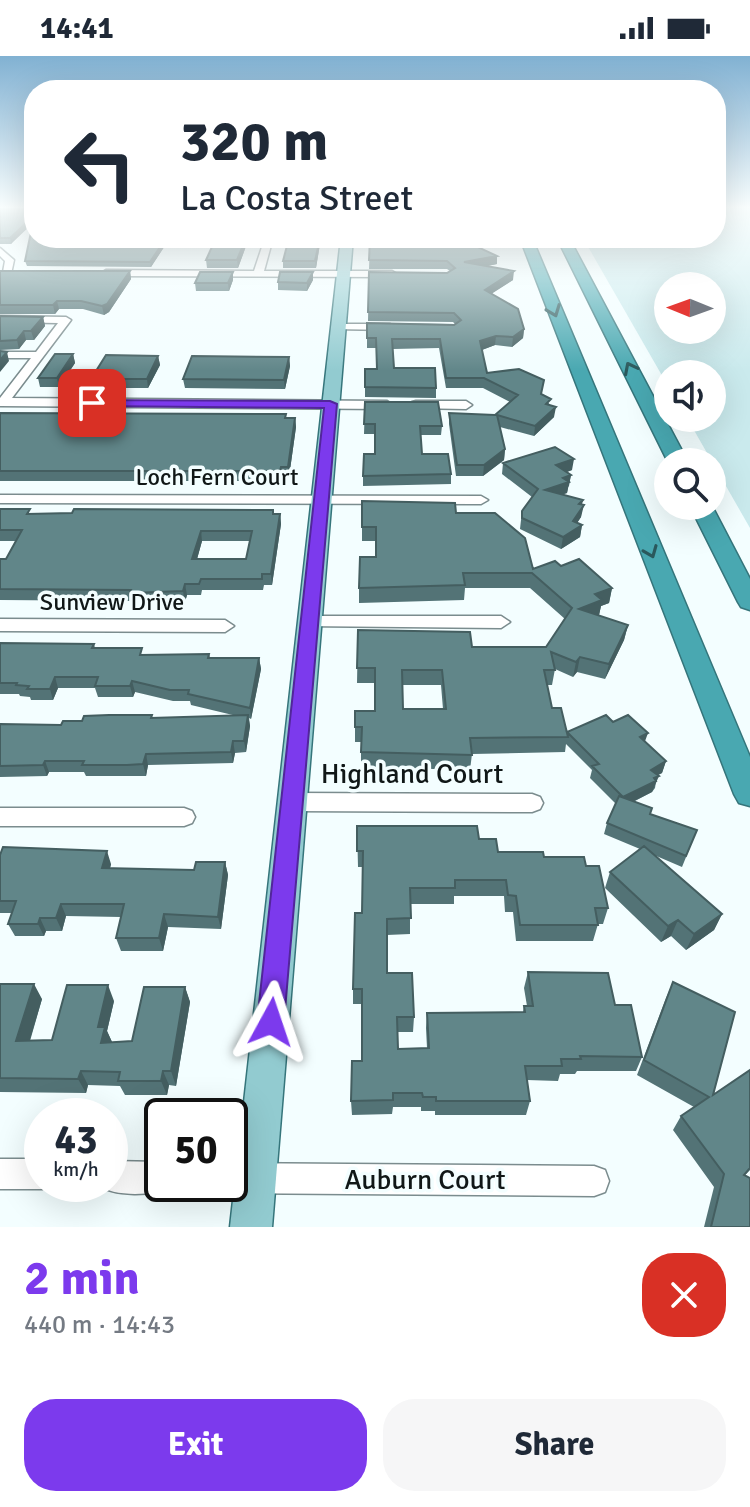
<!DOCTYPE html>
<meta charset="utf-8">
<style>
body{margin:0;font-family:Signika,sans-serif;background:#f6f6f7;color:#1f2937;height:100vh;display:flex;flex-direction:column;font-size:30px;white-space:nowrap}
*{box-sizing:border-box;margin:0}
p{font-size:26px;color:#747a83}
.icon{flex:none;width:44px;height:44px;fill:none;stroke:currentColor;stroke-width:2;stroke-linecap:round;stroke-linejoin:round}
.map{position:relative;height:1171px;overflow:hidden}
.side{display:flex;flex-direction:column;background:#fff;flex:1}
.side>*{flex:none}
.banner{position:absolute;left:24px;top:24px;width:702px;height:168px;border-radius:32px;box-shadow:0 8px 32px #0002;background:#fff;color:#1f2937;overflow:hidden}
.needle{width:52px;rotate:271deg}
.fabs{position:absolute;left:654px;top:216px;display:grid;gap:16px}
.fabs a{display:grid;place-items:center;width:72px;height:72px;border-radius:50%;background:#fff;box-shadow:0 8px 32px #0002;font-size:40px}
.speed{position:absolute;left:24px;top:1042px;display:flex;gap:16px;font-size:40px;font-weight:700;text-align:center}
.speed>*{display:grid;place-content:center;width:104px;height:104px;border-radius:50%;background:#fff;box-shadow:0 8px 32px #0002;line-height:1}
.speed small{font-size:20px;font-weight:400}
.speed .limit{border:4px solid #111;border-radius:12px;background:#fff;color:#111}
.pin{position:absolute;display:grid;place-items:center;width:68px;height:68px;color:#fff;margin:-34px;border-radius:16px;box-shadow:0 4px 12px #0006}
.me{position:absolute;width:88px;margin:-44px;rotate:5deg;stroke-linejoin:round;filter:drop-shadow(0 0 6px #0008)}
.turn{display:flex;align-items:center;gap:28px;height:168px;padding:0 24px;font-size:36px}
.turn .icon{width:104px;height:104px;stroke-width:2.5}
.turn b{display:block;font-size:56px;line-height:68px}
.round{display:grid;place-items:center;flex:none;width:84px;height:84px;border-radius:32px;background:#f6f6f7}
.summary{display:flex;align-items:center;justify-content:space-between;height:136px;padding:0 24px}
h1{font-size:48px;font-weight:700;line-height:60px;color:#7c3aed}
.cta{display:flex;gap:16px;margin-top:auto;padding:16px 24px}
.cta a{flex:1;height:92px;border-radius:32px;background:#7c3aed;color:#fff;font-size:32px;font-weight:700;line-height:92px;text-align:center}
.cta a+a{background:#f6f6f7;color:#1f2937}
.status{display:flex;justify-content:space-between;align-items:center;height:56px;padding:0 40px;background:#fff;direction:ltr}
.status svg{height:22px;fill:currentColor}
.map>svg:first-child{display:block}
</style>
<div class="status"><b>14:41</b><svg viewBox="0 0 49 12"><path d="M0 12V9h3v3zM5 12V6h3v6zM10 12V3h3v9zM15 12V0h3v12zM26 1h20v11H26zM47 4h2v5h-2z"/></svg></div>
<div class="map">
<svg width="750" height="1171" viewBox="0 0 750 1171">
<rect width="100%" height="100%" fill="#f3feff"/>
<path fill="#caeaed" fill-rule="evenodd" d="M716,151H750V472L687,362H712V318H668V330L583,182H716ZM668,230H712V274H668Z"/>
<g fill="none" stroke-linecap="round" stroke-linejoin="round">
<defs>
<path id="minor" d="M265,182H273L264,215H392L397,218L392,221L106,220L101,217L106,214L254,215Z
M0,192L14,204L11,218L3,216L5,205L0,200Z
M0,260L66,261L71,264L12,342L387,345L393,349L387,353L0,350V342L31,302H0V296H36L58,267L0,266Z
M338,268H390L395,271L390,274L334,273V269Z
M416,345H466L472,349L466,353L412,352V346Z
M0,439L481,440L488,444L481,448L0,447Z
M309,560H501L510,566L501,572L303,570L300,566Z
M0,563L225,564L234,570L225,576L0,575Z
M292,737L532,738L540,741L543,747L540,753L532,756L292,755L284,752L281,746L284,740Z
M0,752H184L192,755L195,761L192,767L184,770H0Z
M0,1103H42V1128L53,1129L42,1133H0Z
M110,1105L162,1106V1128H175L173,1132C155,1139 112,1142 98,1128H110Z
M230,1107L594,1110L605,1114L609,1125L605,1136L594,1140L230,1137L219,1133L217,1128H230Z"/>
<path id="major" d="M341,182H353L272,1171H230Z"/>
<path id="highway" d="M520,182H532L750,701V750L739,747L734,738Z
M557,182H569L688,406H668Z
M690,450H712L750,523V554L741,551L738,546Z"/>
</defs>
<use href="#minor" stroke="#7b8c8e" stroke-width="3"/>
<use href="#major" stroke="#35757b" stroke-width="3"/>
<use href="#highway" stroke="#35757b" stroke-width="3"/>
<use href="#minor" fill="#fff" fill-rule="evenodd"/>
<use href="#major" fill="#92cbd0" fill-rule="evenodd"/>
<use href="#highway" fill="#49a8b1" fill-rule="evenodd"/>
</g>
<path fill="#537376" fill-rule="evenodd" d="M0,151H34L11,188H0Z
M34,182H170L151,211L27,210L25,205Z
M216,182H249L238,212H207L206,204Z
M321,182L316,212H283V205Z
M370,182H492L478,191L497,208L486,210L513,224L492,237L524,273L523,282L512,291L495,289L482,294L487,317L542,338L550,349L554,361L534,380L500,371L505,393L504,404L483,420H456L449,368V357L495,359L510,346L483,332H446L439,292L393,293L394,312L436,332V342L365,341V313H377L376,292H367V267L455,268L453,266L368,265L369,216L447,217L450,215L447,213H369Z
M0,215H130L131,223L109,256L104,259L83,253H59L55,258H0Z
M233,224L229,235H196L195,227Z
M313,224L307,235L278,234V226Z
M0,260L43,261L45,270L34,284H26L19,293L0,294Z
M73,298L75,307L59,331H40L38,322Z
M158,300L160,309L148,332H93L91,323Z
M289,301L290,310L285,333L185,332L183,323Z
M365,346L442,370L441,379H420L422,398L451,418V428L363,430V420L375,398V378H364Z
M0,357L286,358V362H295L296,371L289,421H282L281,425H0Z
M503,407L572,414L567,416L571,419L569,430L568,431L567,437L563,438L582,449L581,461L577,467L582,469L580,481L561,493L520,473L522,455L532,441L502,418Z
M362,445L456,457L533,513L561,510L612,532L609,547L601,550L599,559H597L628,569L624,584L605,623L577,616L573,621L555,613L552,629H547L552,652L567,677L613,666L645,686L666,705L662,717L657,719L655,732L652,736L633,746L650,758L697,774L682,811L654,799L722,858L714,874L686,894L671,880L661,886L605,832L610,816L640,793L604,778L607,767L616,748L590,722L592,714L566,688L565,696L472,698L470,714L361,711V686H355V655H375V627H357L358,574L472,591H546L565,563L530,532H465L464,544L359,547V532L376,501V485H362ZM402,629H441L443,653H403Z
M0,453L32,458H280L281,468L272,529H264L263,534H202L201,539H187L185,546L133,548L132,545L0,544V503H6L16,485H0ZM202,485H250L246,503H197Z
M0,587L94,588L95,592L144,599L209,598L210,602H259L261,613L251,663L249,662L250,670L246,696L235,697L233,707L148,709L146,720H86L84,716H49L47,720L0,721V668L61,669L82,665L237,660L191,649L190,645H173L135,636L133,641H98L95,632H58L53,644H31L30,641L20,640L19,638H0Z
M357,770L479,783L498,796L544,801L586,810L608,852L603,868H598L593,885H516L513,856H505L504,840H454V848H410V878L387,879V917L414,961L413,976H397L398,993L427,992L426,972L427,957L523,956L524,950H527L524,932L528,916L615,949L642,1001L636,1015H577L575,1018H560L558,1025L527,1024L530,1045L526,1059H435V1055H421V1051H393L392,1058L352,1059L351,1045L362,1005V948H353V933L362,857L363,811H358Z
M0,799L111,808L110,812L194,814L225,806L228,819L221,873L168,871L163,895H121L116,882L121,861L66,860L62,875H46L44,880H15L8,868L12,857H0Z
M673,926L713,1039L750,1014V1114L745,1119L750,1171H704L714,1131L673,1074L681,1060L694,1051L637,1019L666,942Z
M0,928L42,943L30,985L52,984L114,945L107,975L112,986L132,985L185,931L190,946L176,1030L169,1029L167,1039H125L120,1030L88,1029L86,1037L0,1036Z"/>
<path fill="#445e60" d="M34,160V166L11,188L10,182Z
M166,182H170L151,211L150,206Z
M246,182H249L238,212L237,204Z
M320,182H321L316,212L315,205Z
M481,182H492L471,196V188Z
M497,200V208L464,215V206Z
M130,215L131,223L109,256L104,259L102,250Z
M514,215L513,224L485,242V234Z
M233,216V224L229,235L228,227Z
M313,216V224L307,235V227Z
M57,245L59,253L55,258L53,249Z
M43,261L45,270L34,284L31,275Z
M524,273L523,282L512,291L513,281Z
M24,275L26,284L19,293L17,284Z
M496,280L495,289L479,295L480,285Z
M7,296L9,305L0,316V304Z
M73,298L75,307L59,331L57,322Z
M158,300L160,309L148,332L147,323Z
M289,301L290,310L285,333L284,324Z
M556,351L554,361L534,380L535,370Z
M295,362L296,371L289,421L288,411Z
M505,393L504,404L483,420L484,409Z
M574,403L572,414L555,420L556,409Z
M571,419L567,437L544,445L545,434L563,422Z
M583,444L581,453L584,449L581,461L571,476L573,465L579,448Z
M280,458L281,468L272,529L271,518Z
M582,469L580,481L561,493L563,481Z
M201,475L202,485L194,514L192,503Z
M185,528L187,539L185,546L183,535Z
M612,532L609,547L601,550L599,559L576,568L579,553L595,538Z
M628,569L624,584L605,623L609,608Z
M580,601L577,616L573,621L576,606Z
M259,602L261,613L251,663L250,652Z
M55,621L58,632L53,644L50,633Z
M132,625L135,636L133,641L130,630Z
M248,659L250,670L246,696L244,685Z
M648,677L644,688L640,681Z
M233,685L235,697L233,707L231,696Z
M146,698L148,709L146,720L143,708Z
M45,705L49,716L47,720L43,709Z
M666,705L662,717L647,725L651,714Z
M659,720L652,736L620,752L623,741Z
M107,795L111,808L107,825L102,812Z
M225,806L228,819L221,873L218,861Z
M61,848L66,860L62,875L56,862Z
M164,858L168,871L163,895L159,882Z
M722,858L714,874L686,894L694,878Z
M40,862L46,875L44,880L38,868Z
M678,864L671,880L661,886L668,870Z
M34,928L42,943L25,1000L16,985Z
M108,929L114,945L107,975L112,986L101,987L98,971Z
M185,931L190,946L176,1030L171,1015Z
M81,1015L88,1029L86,1037L78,1023Z
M163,1015L169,1029L167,1039L161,1025Z"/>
<path fill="#618689" stroke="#445e60" stroke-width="2" fill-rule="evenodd" d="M0,151H34V160L10,182H0Z
M31,176H34V182H166L150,206L25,205Z
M216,182H246L237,204H206Z
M289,182H320L315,205H283Z
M370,182H481L471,188L497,200L464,206L514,215L485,234L518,253L524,273L513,281L496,280L480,285L487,317L519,313L544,324L541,338L551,343L546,348L556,351L535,370L497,359L505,393L484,409H457L449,357L495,359L518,339L484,322H446L440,283H392L394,312H435L436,332L365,331V313H377L376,282H367V267L454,269L461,264L454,257L368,256L369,216L447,217L455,212L447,205L369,204Z
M0,215H130L107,248L102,250L81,245H57L53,249H0Z
M200,216H233L228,227H195Z
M280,216H313L307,227L278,226Z
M0,260L43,261L31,275H24L17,284L0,285Z
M0,295L7,296L0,304Z
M55,298H73L57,322H38Z
M106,299L158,300L147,323H91Z
M192,300L289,301L284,324L183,323Z
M365,346H438L442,370H420L422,398H448L451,418L363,420L364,398H375V368H364Z
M0,357L286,358L285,362H295L288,411H281L280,415H0Z
M555,391L574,403L556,409L571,419L563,422L569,426L545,434L583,444L579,448L584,449L573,465L582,469L563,481L522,462V455L538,433L503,407Z
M362,445L455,447L456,457H495L525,482L533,513L555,505L561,510L579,503L612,532L595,538L602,544L579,553L628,569L609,608L580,601L576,606L551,596L555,614H544L552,652H561L568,681L470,682L472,699L361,696L362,671H355V655H375V612H357L358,574L470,576L472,591H546L572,552L532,517H463L465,529L359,532L360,501H376V471H362ZM402,614H442L446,653H403Z
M0,453H30L27,458L72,457L74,453L273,454V458H280L271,518H262V523H201L199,528H185L183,535L130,537L131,534L0,533V503H6L22,474H0ZM201,475H252L246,503H192Z
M0,587L94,588L92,592H142L140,599L209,598L208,602H259L250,652L188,638L189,634H170L132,625L130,630H95L98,621H55L50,633H27L29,630L16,629L17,627H0Z
M109,659H152L151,662L248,659L244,685H233L231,696L146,698L143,708L127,709H82L84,705H45L43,709L0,710V668L61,669L63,665H82L84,660Z
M606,659L613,666L628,659L648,677L640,681L666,705L651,714L659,720L654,722L656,725L623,741L592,710L599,708L567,676Z
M619,740L652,752L650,758L697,774L686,800L607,767Z
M357,770H477L479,783H496L498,796H543L544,801H584L586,810H599L608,852H595L598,869H520L516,840L508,839L506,824H455V832H410L411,862L387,863V917H412L414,961H397L398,993L429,992L427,957L525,956L524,950H533L528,916L608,917L615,949H631L642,1001L580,1000L581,1003H561L562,1010H525L530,1045H436V1041H423L422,1037H393V1044L351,1045L352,1005H362V933H353L355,857H362L363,795H357Z
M644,790L722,858L694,878L678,864L668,870L610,816Z
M3,791L107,795L102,812L194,814L196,806H225L218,861L164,858L159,882H116L124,848H61L56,862H40L38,868H8L16,845H0V799Z
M673,926L735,956L713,1039L750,1014V1112L744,1119L750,1122V1171H711L724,1118L681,1060L709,1041L644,1004Z
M0,928H34L16,985L52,984L67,929H108L98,971H105L101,987L132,985L144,931H185L171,1015H163L161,1025H118L120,1016L81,1015L78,1023L0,1022Z"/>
<defs><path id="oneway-chevron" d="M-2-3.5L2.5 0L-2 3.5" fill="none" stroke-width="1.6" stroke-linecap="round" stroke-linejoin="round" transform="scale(2)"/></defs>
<g stroke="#2a585c">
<use href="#oneway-chevron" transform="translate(554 255) rotate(69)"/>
<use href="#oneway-chevron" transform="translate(630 312) rotate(-117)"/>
<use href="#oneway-chevron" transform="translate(651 496) rotate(68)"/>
</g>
<linearGradient id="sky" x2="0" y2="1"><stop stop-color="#81b1d2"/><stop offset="0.48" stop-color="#faffff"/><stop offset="1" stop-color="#faffff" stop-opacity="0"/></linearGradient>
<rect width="750" height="315" fill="url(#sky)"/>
<path fill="#7c3aed" stroke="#51269a" stroke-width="2" d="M88,344L330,345L337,348L284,966L280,975L271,979L261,975L257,966L324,352L92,350L88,349Z"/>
<g text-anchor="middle" stroke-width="7" stroke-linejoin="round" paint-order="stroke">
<g font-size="24" fill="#101717" stroke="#f3feff">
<text x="217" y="429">Loch Fern Court</text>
<text x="112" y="554">Sunview Drive</text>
</g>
<g font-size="28" fill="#101717" stroke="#f3feff">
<text x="412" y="727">Highland Court</text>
<text x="425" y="1133">Auburn Court</text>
</g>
</g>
</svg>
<div class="fabs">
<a><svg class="needle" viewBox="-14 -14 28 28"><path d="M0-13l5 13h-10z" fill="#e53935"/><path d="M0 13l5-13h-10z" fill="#747a83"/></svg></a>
<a><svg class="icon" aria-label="sound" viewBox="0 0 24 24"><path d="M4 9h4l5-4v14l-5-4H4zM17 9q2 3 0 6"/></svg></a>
<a><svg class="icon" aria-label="search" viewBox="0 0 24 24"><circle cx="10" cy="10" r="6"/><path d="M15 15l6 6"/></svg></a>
</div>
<div class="speed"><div>43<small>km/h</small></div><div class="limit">50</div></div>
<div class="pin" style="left:92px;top:347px;background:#d93025"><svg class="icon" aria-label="arrive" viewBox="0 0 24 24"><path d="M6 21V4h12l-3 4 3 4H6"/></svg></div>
<svg class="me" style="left:271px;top:966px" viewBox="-20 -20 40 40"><path d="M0-17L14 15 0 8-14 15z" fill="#7c3aed" stroke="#fff" stroke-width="4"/></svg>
<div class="banner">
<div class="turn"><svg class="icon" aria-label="left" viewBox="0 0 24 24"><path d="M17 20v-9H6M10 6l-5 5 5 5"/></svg><div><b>320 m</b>La Costa Street</div></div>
</div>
</div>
<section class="side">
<div class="summary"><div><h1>2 min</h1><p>440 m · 14:43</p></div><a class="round" style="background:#d93025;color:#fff"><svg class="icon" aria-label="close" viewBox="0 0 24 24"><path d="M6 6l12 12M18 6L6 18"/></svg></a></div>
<div class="cta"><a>Exit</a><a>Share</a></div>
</section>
